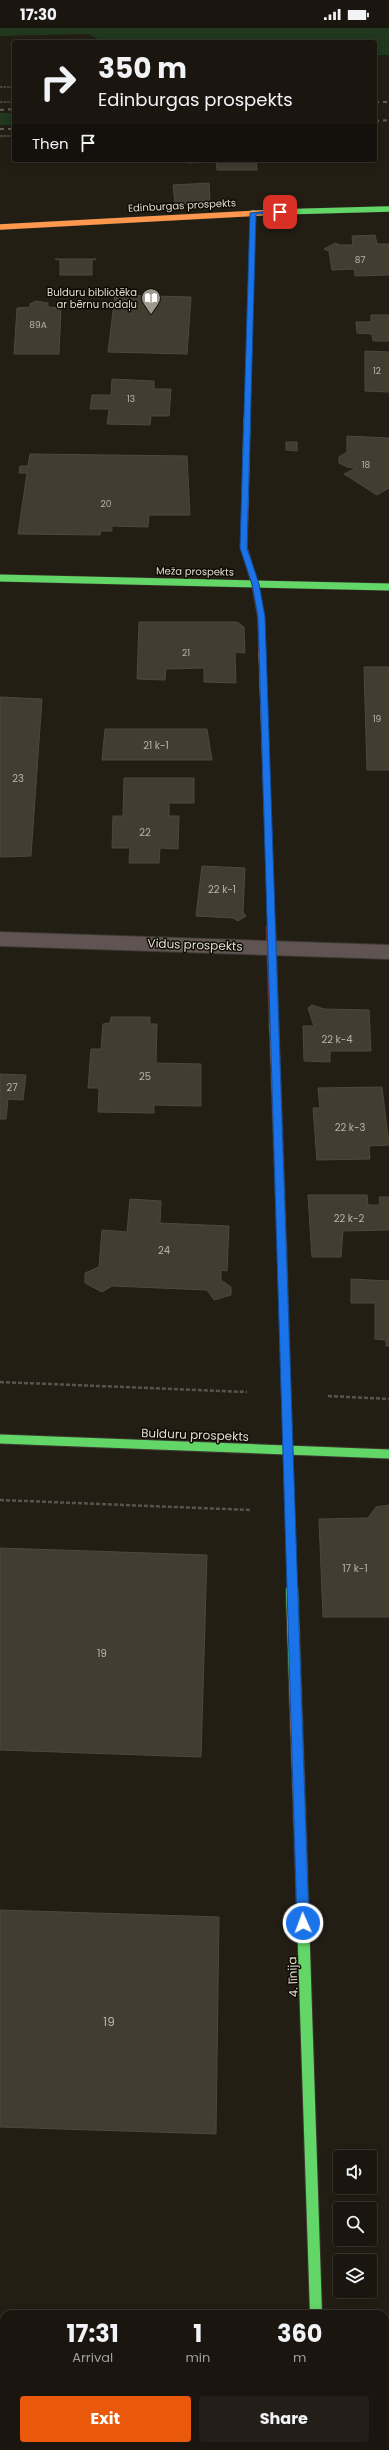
<!DOCTYPE html>
<meta charset="utf-8">
<style>
body{margin:0;font-family:Poppins,sans-serif;background:#231f18;color:#f1f3f6;height:100vh;display:flex;flex-direction:column;font-size:15px;white-space:nowrap}
*{box-sizing:border-box;margin:0}
p{font-size:13px;color:#9f9f9e}
.icon{flex:none;width:22px;height:22px;fill:none;stroke:currentColor;stroke-width:2;stroke-linecap:round;stroke-linejoin:round}
.map{position:relative;flex:1;overflow:hidden}
.drawer{position:absolute;left:0px;top:2282px;width:389px;height:140px;display:flex;flex-direction:column;background:#1a160f;border-radius:12px 12px 0 0;box-shadow:0 2px 10px #0003,0 0 0 1px #38352f}
.drawer>*{flex:none}
.top-card{position:absolute;left:12px;top:12px;width:365px;height:122px;border-radius:4px;box-shadow:0 2px 10px #0003,0 0 0 1px #38352f;background:#1a160f;color:#f1f3f6;overflow:hidden}
.fabs{position:absolute;left:333px;top:2122px;display:grid;gap:8px}
.fabs a{display:grid;place-items:center;width:44px;height:44px;border-radius:4px;background:#1a160f;box-shadow:0 2px 10px #0003,0 0 0 1px #38352f;font-size:20px}
.pin{position:absolute;display:grid;place-items:center;width:34px;height:34px;color:#fff;margin:-17px;border-radius:8px;box-shadow:0 2px 6px #0006}
.me{position:absolute;width:44px;margin:-22px;rotate:358deg;stroke-linejoin:round;filter:drop-shadow(0 0 3px #0008)}
.turn{display:flex;align-items:center;gap:14px;height:84px;padding:0 20px;font-size:18px}
.turn .icon{width:52px;height:52px;stroke-width:2.5}
.turn b{display:block;font-size:28px;line-height:34px}
.then{display:flex;align-items:center;height:38px;padding:0 20px;background:#0003;gap:8px;font-size:15px}
.eta{display:flex;justify-content:space-evenly;align-items:center;height:68px;text-align:center}
.eta b{font-size:24px;font-weight:700;line-height:28px}
.button{display:flex;gap:8px;margin-top:auto;padding:8px 20px}
.button a{flex:1;height:46px;border-radius:4px;background:#ea580c;color:#fff;font-size:16px;font-weight:700;line-height:46px;text-align:center}
.button a+a{background:#231f18;color:#f1f3f6}
.status{display:flex;justify-content:space-between;align-items:center;height:28px;padding:0 20px;background:#1a160f;direction:ltr}
.status svg{height:11px;fill:currentColor}
.map>svg:first-child{display:block}
</style>
<div class="status"><b>17:30</b><svg viewBox="0 0 49 12"><path d="M0 12V9h3v3zM5 12V6h3v6zM10 12V3h3v9zM15 12V0h3v12zM26 1h20v11H26zM47 4h2v5h-2z"/></svg></div>
<div class="map">
<svg width="389" height="2422" viewBox="0 0 389 2422">
<rect width="100%" height="100%" fill="#231e14"/>
<path fill="#21381f" d="M0,0H389V27H375V14H103L89,6L0,8Z
M0,85H14V97H0Z
M0,2353H4V2418H385V2361H389V2422H0Z"/>
<path fill="#423d30" stroke="#4c483f" d="M187,132H256L257,142H217L216,134L187,135Z
M209,155L210,175L175,176L173,157Z
M375,207L377,216H389V247L355,248L354,241L332,242L329,223L324,221L335,215L340,217H353L352,208Z
M55,231H96L92,232V247H60V232Z
M115,267L191,269L187,326L108,324Z
M36,273L48,275V279L61,280L59,326H14L17,280L30,279V276Z
M371,287H389V313H373L372,306L357,305L356,294H371Z
M365,323L389,324V364L365,363Z
M112,351L154,353V361H171L169,388H151L150,397L107,396L109,381H90L92,367H111Z
M347,408L389,410V460L377,467L344,446L356,440L347,439L339,435V429L347,424Z
M286,414H297V423L286,422Z
M30,426L187,428L190,487H149L148,499L112,498V503H101L100,507L18,506L27,445H19L20,438H28Z
M139,594H237L244,599L245,625L235,624L236,655L204,654V640L166,641L165,652L137,651Z
M364,639H389V742H367Z
M0,669L42,671L31,828L0,829Z
M105,701H207L212,732H102Z
M124,750H194V775H169V788H179L178,821L160,820L159,835H129L130,820H112L113,788H123Z
M202,838L245,840L243,884L246,888L238,893L233,890L196,888Z
M312,977L324,981L369,982L371,1023H330V1034L304,1033L303,998H314L308,980Z
M111,989H150V996H157L156,1035L201,1036V1078L154,1077V1085L98,1084L99,1060H88L91,1021H101L103,996L110,995Z
M0,1046L26,1047L23,1072L8,1071L6,1091H0Z
M382,1059L389,1117L369,1118L370,1131L317,1132L313,1080H320L318,1060Z
M308,1167H367L368,1177H380L379,1169H389V1202L343,1203L341,1229H312Z
M130,1171L161,1173L160,1195L229,1198L227,1243L221,1242V1252L231,1259V1267L214,1272L207,1262L112,1258L102,1264L85,1255V1245L99,1239L102,1202L127,1204Z
M351,1251L389,1253V1318H386V1312L375,1311V1275H351Z
M389,1477V1589H323L319,1491L368,1490L376,1479Z
M0,1520L207,1527L201,1729L0,1722Z
M0,1882L219,1889L216,2106L0,2099Z"/>
<g fill="none" stroke-linecap="round" stroke-linejoin="round">
<defs>
<path id="street" d="M0,904L389,917V931L0,918Z
M303,2418H335L336,2422H304Z"/>
<path id="fast-far3" d="M277,184L389,181
M247,392L253,185"/>
<path id="fast-far2" d="M245,478L247,391
M0,550L389,559"/>
<path id="fast-far1" d="M282,1223L292,1563
M0,1411L389,1426"/>
<path id="fast" d="M292,1562L295,1653
M301,1830L316,2286"/>
<path id="slow-far3" d="M0,199L277,184"/>
<path id="slow-far2" d="M262,624L269,832"/>
<path id="slow-far1" d="M274,996L282,1223"/>
<path id="slow" d="M295,1653L301,1830"/>
<path id="jam-far1" d="M245,478L244,520L255,556L261,589L262,624
M269,832L271,901"/>
<path id="jam" d="M271,900L274,996"/>
</defs>
<use href="#street" stroke="#3c3830" stroke-width="2"/>
<use href="#fast-far3" stroke="#3c3830" stroke-width="6"/>
<use href="#fast-far2" stroke="#3c3830" stroke-width="8"/>
<use href="#fast-far1" stroke="#3c3830" stroke-width="11"/>
<use href="#fast" stroke="#3c3830" stroke-width="14"/>
<use href="#slow-far3" stroke="#3c3830" stroke-width="6"/>
<use href="#slow-far2" stroke="#3c3830" stroke-width="8"/>
<use href="#slow-far1" stroke="#3c3830" stroke-width="11"/>
<use href="#slow" stroke="#3c3830" stroke-width="14"/>
<use href="#jam-far1" stroke="#3c3830" stroke-width="8"/>
<use href="#jam" stroke="#3c3830" stroke-width="11"/>
<path stroke="#5b524f" stroke-width="1.5" stroke-dasharray="2.5 1" stroke-linecap="butt" d="M0,59H14
M0,74H14
M0,108H14"/>
<path stroke="#5b524f" stroke-width="2.5" stroke-dasharray="4 2" stroke-linecap="butt" d="M0,1354L247,1364
M328,1368L389,1371
M0,1472L250,1482"/>
<use href="#street" fill="#605453" fill-rule="evenodd"/>
<use href="#fast-far3" stroke="#63d668" stroke-width="5.5"/>
<use href="#fast-far2" stroke="#63d668" stroke-width="7"/>
<use href="#fast-far1" stroke="#63d668" stroke-width="9"/>
<use href="#fast" stroke="#63d668" stroke-width="12"/>
<use href="#slow-far3" stroke="#ff974d" stroke-width="5.5"/>
<use href="#slow-far2" stroke="#ff974d" stroke-width="7"/>
<use href="#slow-far1" stroke="#ff974d" stroke-width="9"/>
<use href="#slow" stroke="#ff974d" stroke-width="12"/>
<use href="#jam-far1" stroke="#b3261e" stroke-width="7"/>
<use href="#jam" stroke="#b3261e" stroke-width="9"/>
<path stroke="#645b58" stroke-width="2" stroke-dasharray="4 4" stroke-linecap="butt" d="M375,74H389
M0,82L14,81
M375,93L389,92
M0,101H14"/>
</g>
<path fill="#1a73e8" stroke="#114b97" d="M280,182L282,185L256,186L247,520L259,556L265,589L309,1895L303,1900L297,1895L258,589L252,556L240,520L250,185Z"/>
<defs>
<symbol id="library-pin" viewBox="-11 -11 22 30"><path d="M0 17L-7.5 6A9.5 9.5 0 1 1 7.5 6Z" fill="#9e998e" stroke="#0e0b04"/><path d="M-6-4Q-3-5.5-.7-3.5V5Q-3 3-6 4ZM6-4Q3-5.5 .7-3.5V5Q3 3 6 4Z" fill="#fff"/></symbol>
</defs>
<g fill-rule="evenodd">
<use href="#library-pin" x="140" y="259" width="22" height="30"/>
</g>
<g text-anchor="middle" stroke-width="3" stroke-linejoin="round" paint-order="stroke">
<g font-size="9" fill="#b8b4a7">
<text x="360" y="235">87</text>
<text x="38" y="300">89A</text>
<text x="377" y="346">12</text>
<text x="131" y="374">13</text>
<text x="366" y="440">18</text>
<text x="106" y="479">20</text>
<text x="186" y="628">21</text>
<text x="377" y="694">19</text>
</g>
<g font-size="10" fill="#e0dbcf" stroke="#0e0b04">
<text transform="translate(182 177) rotate(-3)" y="4">Edinburgas prospekts</text>
<text transform="translate(195 543) rotate(1)" y="4">Meža prospekts</text>
</g>
<g font-size="10" fill="#e0dbcf" stroke="#0e0b04" text-anchor="end">
<text x="137" y="268">Bulduru bibliotēka<tspan x="137" dy="12">ar bērnu nodaļu</tspan></text>
</g>
<g font-size="10" fill="#b8b4a7">
<text x="156" y="721">21 k-1</text>
<text x="18" y="754">23</text>
<text x="145" y="808">22</text>
<text x="222" y="865">22 k-1</text>
<text x="337" y="1015">22 k-4</text>
<text x="145" y="1052">25</text>
<text x="12" y="1063">27</text>
<text x="350" y="1103">22 k-3</text>
<text x="349" y="1194">22 k-2</text>
<text x="164" y="1226">24</text>
<text x="355" y="1544">17 k-1</text>
<text x="102" y="1629">19</text>
</g>
<g font-size="12" fill="#e0dbcf" stroke="#0e0b04">
<text transform="translate(195 917) rotate(2)" y="4">Vidus prospekts</text>
<text transform="translate(195 1407) rotate(2)" y="4">Bulduru prospekts</text>
<text transform="translate(293 1949) rotate(-92)" y="4">4. līnija</text>
</g>
<g font-size="12" fill="#b8b4a7">
<text x="109" y="1998">19</text>
</g>
</g>
</svg>
<div class="fabs">
<a><svg class="icon" aria-label="sound" viewBox="0 0 24 24"><path d="M4 9h4l5-4v14l-5-4H4zM17 9q2 3 0 6"/></svg></a>
<a><svg class="icon" aria-label="search" viewBox="0 0 24 24"><circle cx="10" cy="10" r="6"/><path d="M15 15l6 6"/></svg></a>
<a><svg class="icon" aria-label="layers" viewBox="0 0 24 24"><path d="M12 4l9 5-9 5-9-5zM3 14l9 5 9-5"/></svg></a>
</div>
<div class="pin" style="left:280px;top:184px;background:#d93025"><svg class="icon" aria-label="arrive" viewBox="0 0 24 24"><path d="M6 21V4h12l-3 4 3 4H6"/></svg></div>
<svg class="me" style="left:303px;top:1895px" viewBox="-20 -20 40 40"><circle r="17" fill="#1a73e8" stroke="#fff" stroke-width="3"/><path d="M0-11L8 9 0 5-8 9z" fill="#fff"/></svg>
<div class="top-card">
<div class="turn"><svg class="icon" aria-label="right" viewBox="0 0 24 24"><path d="M7 20v-9h11M14 6l5 5-5 5"/></svg><div><b>350 m</b>Edinburgas prospekts</div></div>
<div class="then">Then<svg class="icon" aria-label="arrive" viewBox="0 0 24 24"><path d="M6 21V4h12l-3 4 3 4H6"/></svg></div>
</div>
<section class="drawer">
<div class="eta">
<div><b>17:31</b><p>Arrival</p></div>
<div><b>1</b><p>min</p></div>
<div><b>360</b><p>m</p></div>
</div>
<div class="button"><a>Exit</a><a>Share</a></div>
</section>
</div>
